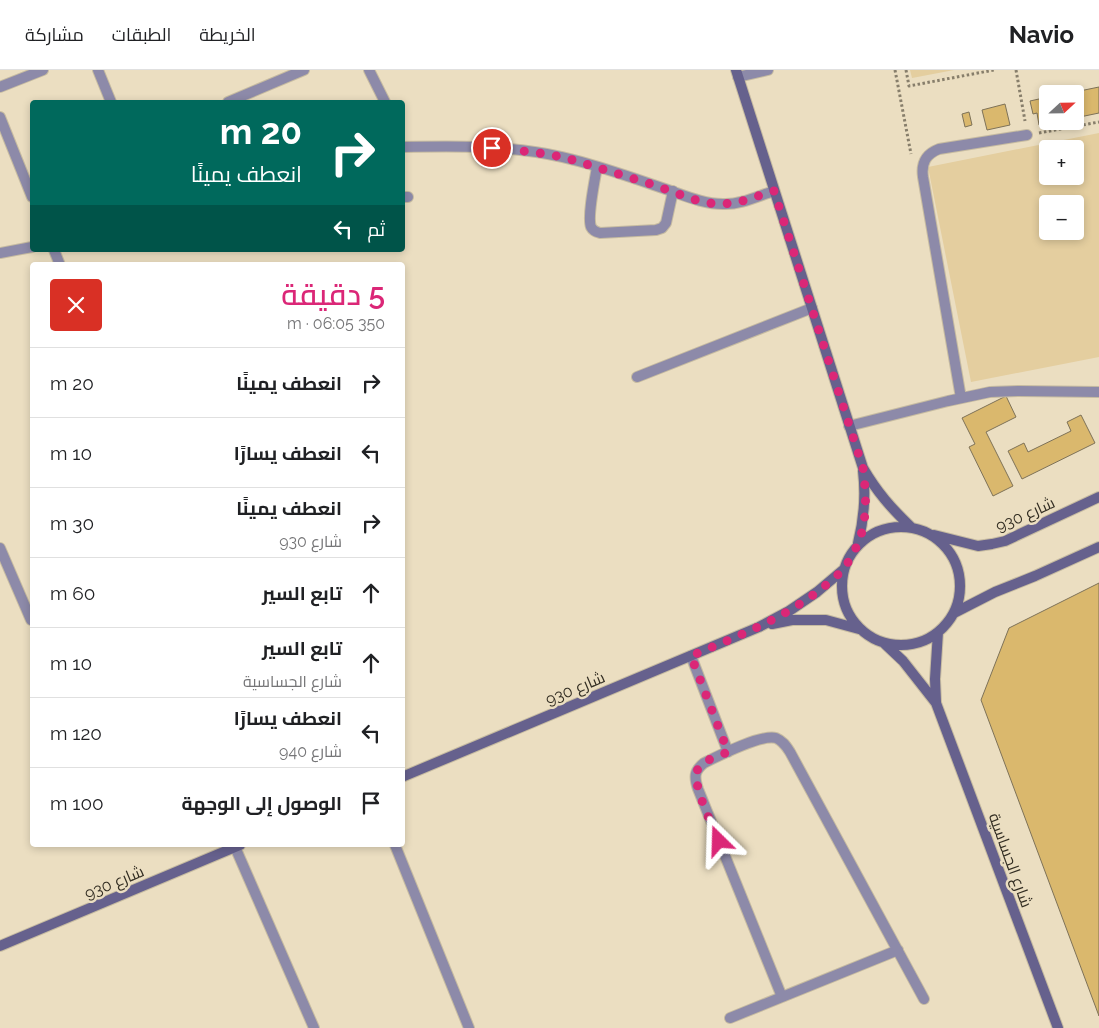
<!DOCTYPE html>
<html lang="ar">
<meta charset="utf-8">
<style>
body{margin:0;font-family:Raleway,Cairo,sans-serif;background:#f6f6f6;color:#202124;direction:rtl;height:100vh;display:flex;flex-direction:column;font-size:19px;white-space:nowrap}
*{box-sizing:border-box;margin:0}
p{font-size:16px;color:#757577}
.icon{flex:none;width:28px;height:28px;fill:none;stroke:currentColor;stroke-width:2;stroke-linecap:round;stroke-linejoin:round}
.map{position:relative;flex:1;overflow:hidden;direction:ltr}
.side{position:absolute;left:30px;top:192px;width:375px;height:585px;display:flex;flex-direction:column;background:#fff;border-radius:5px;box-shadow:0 2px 8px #0003;direction:rtl}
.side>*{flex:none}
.banner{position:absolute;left:30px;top:30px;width:375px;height:152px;border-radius:5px;box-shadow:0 2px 8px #0003;direction:rtl;background:#00695c;color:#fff;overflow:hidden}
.needle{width:32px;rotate:68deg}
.tools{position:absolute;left:1039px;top:15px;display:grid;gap:10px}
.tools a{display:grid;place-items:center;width:45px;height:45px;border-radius:5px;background:#fff;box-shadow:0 2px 8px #0003;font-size:25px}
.pin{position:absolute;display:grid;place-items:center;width:42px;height:42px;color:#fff;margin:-21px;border:2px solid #fff;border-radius:50%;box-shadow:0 1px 5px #0007}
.me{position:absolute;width:55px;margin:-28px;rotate:338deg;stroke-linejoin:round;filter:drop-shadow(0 0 4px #0008)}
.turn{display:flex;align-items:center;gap:18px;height:105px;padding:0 20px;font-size:22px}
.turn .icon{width:65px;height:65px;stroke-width:2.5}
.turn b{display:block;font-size:35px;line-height:42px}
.then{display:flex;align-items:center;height:48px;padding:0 20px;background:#0003;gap:10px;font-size:19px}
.round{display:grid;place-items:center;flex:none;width:52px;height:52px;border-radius:5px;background:#f6f6f6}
.summary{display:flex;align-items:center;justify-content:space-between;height:85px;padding:0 20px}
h1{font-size:30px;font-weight:600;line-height:38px;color:#db2777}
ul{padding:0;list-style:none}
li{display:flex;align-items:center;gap:15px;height:70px;padding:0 20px;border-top:1px solid #e0e0e0}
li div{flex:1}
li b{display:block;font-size:19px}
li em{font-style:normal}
header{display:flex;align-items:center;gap:30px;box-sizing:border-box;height:70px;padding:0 25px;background:#fff;border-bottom:1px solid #e0e0e0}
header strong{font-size:24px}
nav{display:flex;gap:28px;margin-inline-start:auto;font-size:18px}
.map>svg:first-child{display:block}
</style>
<header>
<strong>Navio</strong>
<nav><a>الخريطة</a><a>الطبقات</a><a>مشاركة</a></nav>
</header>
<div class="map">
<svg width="1099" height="958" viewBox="0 0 1099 958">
<rect width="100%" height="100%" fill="#ebdec1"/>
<path fill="#e4ce9f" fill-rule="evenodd" d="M910,0H954L912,8Z
M1099,63V287L971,312L928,97ZM1048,79H1075V106H1048ZM1048,134H1075V161H1048Z"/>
<path fill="#dab86d" stroke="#7e7258" d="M1099,17V43L1075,48V24H1065Z
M1048,27V51H1059L1039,55L1037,43L1033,44L1030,31Z
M1005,34L1010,55L987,60L982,40Z
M969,42L972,55L965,57L962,44Z
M1006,326L1016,347L986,362L1013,416L993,426L969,377L975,374L962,348Z
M1081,345L1095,373L1022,409L1008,381L1024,373L1028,382L1071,361L1067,352Z
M1099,513V946L981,630L1009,558Z"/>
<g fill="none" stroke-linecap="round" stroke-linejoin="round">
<defs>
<path id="lane" d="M738,7L768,0
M597,97C595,109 587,147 591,157C593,161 596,162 600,163L656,160L662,158L666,153L673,121
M402,127H408
M54,180L60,195
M637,307L812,238
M961,328L923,107C921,93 926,84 939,79L1027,65
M849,356L948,331L990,322L1019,321L1099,322
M0,478L31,550"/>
<path id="street" d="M98,0L111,32
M369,0L385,32
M0,17L43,0
M228,32L304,0
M0,47L32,127
M402,77C455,76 510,75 562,87C598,95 636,109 671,121C688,127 705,134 723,134C740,135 758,126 774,121
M0,183L32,177
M691,586L728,682
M395,775L469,958
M235,777L314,958
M782,927L698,719C694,707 694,701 704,693C718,686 761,664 776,668C783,671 786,676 790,682L924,929
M730,948L898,880"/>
<path id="secondary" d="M736,0L863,398C877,422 891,438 911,457
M842 516a59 59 0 1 1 118 0a59 59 0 1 1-118 0Z
M934,465L978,476L992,474L1005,471L1099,427
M858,473C864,449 866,426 863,401
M954,543L995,522L1035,506L1099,477
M772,554L792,550H826L859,559
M885,574L903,591L936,633L1058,958
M936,632L935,609L938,562
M402,707L759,557L789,541L817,522L843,500
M0,876L240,775"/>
</defs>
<use href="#lane" stroke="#c6bba1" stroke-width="12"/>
<use href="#street" stroke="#c6bba1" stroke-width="12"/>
<use href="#secondary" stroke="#c6bba1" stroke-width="12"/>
<path stroke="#877e6b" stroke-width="3" stroke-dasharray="2.5 2.5" stroke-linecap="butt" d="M895,0L911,84
M906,0L909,16L994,0
M1016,0L1025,51
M1039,63L1099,52"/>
<use href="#lane" stroke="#8d8aa9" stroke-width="10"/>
<use href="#street" stroke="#8d8aa9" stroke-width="10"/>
<use href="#secondary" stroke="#66618d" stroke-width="10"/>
</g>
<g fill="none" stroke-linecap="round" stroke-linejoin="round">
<path stroke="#db2777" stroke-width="9" stroke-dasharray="0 16.2" d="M492,78L533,82L563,87L654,115L692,129L708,133L723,134L739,132L774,121L863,398C866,422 868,450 858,473C855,481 848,493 843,500C838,505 831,510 826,515C786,548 738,566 691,586L728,682C719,686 703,690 698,699C690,711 713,757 719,771"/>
</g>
<g text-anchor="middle" stroke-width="5" stroke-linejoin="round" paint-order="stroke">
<g font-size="16" fill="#322d22" stroke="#ebdec1">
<text transform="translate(1025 444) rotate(-24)" y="6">شارع 930</text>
<text transform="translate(575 618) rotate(-23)" y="6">شارع 930</text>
<text transform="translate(1011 790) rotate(70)" y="6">شارع الجساسية</text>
<text transform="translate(114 812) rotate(-23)" y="6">شارع 930</text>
</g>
</g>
</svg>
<div class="tools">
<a><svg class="needle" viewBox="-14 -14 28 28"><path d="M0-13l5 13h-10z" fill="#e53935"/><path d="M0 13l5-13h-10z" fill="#757577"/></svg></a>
<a>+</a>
<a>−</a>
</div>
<div class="pin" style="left:492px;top:78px;background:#d93025"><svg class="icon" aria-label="arrive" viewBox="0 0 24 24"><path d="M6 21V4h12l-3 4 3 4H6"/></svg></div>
<svg class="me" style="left:719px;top:771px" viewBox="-20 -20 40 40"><path d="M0-17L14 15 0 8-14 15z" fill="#db2777" stroke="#fff" stroke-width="4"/></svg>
<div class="banner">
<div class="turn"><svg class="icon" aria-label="right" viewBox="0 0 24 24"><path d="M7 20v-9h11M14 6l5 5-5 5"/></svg><div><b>20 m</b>انعطف يمينًا</div></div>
<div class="then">ثم<svg class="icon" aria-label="left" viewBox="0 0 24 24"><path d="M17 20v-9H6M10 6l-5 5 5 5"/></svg></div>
</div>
<section class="side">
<div class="summary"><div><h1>5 دقيقة</h1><p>350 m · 06:05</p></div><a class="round" style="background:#d93025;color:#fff"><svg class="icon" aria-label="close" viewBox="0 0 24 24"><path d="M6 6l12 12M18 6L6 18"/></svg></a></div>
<ul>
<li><svg class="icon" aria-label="right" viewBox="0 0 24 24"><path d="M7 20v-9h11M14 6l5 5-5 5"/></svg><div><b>انعطف يمينًا</b></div><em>20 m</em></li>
<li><svg class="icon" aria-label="left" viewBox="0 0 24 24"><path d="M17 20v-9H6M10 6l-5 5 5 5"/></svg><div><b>انعطف يسارًا</b></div><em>10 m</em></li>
<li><svg class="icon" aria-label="right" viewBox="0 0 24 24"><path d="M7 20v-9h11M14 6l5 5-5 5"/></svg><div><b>انعطف يمينًا</b><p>شارع 930</p></div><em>30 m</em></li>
<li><svg class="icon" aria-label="ahead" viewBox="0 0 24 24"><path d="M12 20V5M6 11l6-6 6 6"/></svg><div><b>تابع السير</b></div><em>60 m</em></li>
<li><svg class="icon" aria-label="ahead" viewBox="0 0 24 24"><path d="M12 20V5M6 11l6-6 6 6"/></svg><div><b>تابع السير</b><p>شارع الجساسية</p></div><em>10 m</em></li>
<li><svg class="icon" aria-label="left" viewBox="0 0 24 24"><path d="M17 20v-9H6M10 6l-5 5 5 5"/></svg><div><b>انعطف يسارًا</b><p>شارع 940</p></div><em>120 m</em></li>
<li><svg class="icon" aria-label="arrive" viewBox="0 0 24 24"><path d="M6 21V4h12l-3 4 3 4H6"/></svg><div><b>الوصول إلى الوجهة</b></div><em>100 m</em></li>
</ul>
</section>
</div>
